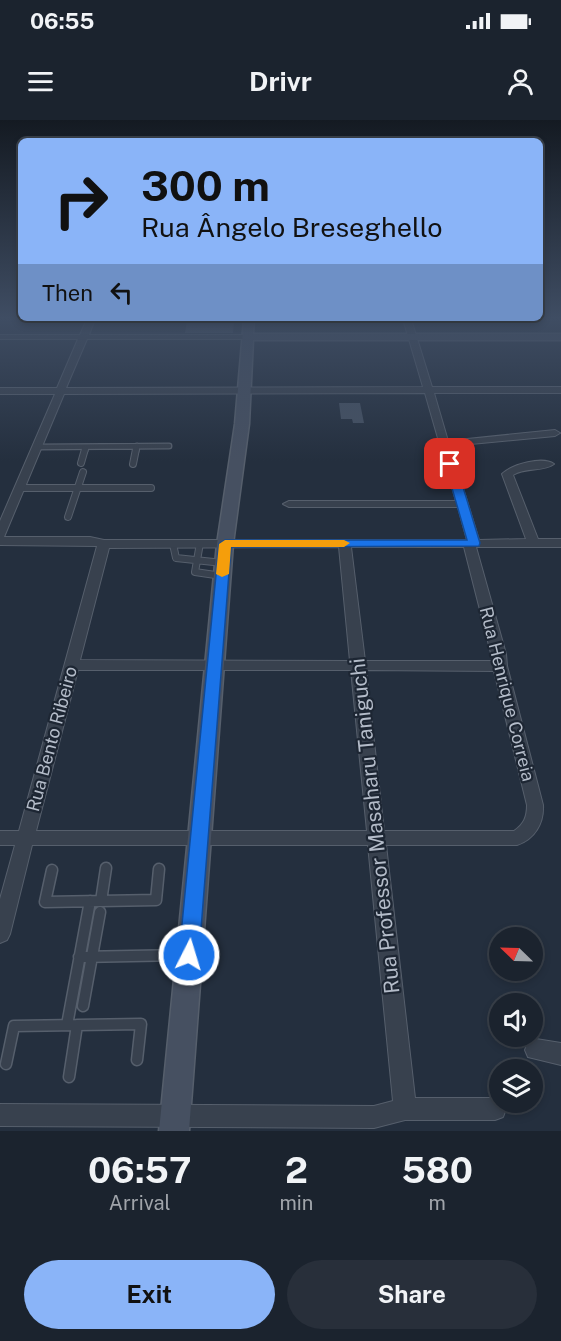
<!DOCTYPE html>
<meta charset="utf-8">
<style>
body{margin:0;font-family:"Public Sans",sans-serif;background:#282f3a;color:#f1f3f6;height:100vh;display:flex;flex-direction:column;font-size:22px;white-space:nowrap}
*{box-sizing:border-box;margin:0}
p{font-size:20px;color:#a0a4aa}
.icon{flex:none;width:33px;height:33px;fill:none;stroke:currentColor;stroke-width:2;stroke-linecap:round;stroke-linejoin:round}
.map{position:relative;height:1011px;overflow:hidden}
.side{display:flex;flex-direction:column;background:#1b232e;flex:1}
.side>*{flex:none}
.hud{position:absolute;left:18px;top:18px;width:525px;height:183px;border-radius:9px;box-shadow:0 3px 9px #0003,0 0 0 2px #39404a;background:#8ab4f8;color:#111;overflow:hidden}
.needle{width:39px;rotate:293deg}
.controls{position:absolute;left:489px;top:807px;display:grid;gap:12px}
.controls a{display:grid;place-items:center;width:54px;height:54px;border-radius:50%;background:#1b232e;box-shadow:0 3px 9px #0003,0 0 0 2px #39404a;font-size:30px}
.pin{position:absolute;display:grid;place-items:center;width:51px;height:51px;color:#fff;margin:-26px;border-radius:12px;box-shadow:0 3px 9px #0006}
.me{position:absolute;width:66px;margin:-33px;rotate:5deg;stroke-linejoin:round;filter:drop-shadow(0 0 4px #0008)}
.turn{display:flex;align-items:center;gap:21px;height:126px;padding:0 24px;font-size:27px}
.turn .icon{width:78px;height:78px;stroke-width:2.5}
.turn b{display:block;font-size:42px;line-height:51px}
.then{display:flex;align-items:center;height:57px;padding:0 24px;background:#0003;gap:12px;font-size:22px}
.eta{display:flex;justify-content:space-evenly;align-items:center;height:102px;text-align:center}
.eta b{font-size:36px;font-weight:700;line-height:42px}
.action{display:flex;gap:12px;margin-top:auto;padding:12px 24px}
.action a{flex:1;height:69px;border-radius:36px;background:#8ab4f8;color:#111;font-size:24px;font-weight:700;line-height:69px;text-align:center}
.action a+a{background:#282f3a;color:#f1f3f6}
.status{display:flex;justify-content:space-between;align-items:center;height:42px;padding:0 30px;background:#1b232e;direction:ltr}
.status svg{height:16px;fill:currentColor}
header{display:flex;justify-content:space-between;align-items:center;height:78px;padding:0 24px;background:#1b232e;font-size:27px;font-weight:700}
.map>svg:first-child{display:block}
</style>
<div class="status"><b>06:55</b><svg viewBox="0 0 49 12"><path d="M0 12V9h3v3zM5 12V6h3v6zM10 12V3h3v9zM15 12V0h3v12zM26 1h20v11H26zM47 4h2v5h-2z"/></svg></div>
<header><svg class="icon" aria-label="menu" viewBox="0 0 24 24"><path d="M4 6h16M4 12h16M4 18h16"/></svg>Drivr<svg class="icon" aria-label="person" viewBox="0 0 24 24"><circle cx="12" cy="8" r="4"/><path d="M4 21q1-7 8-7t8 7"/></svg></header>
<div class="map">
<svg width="561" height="1011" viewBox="0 0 561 1011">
<rect width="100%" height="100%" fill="#242f3e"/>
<path fill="#455162" d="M187,201H234L233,213H185Z
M339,283H360L364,303H353L352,299H341Z"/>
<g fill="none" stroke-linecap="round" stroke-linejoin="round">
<defs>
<path id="lane-far2" d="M37,327L169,326
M85,331L86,327
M136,331L137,326"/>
<path id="lane-far1" d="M81,343L85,329
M133,344L136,329
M20,368H151
M68,397L83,352
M200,423L195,452L222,456
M173,424L176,438L223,443"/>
<path id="lane" d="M52,750L45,782L156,780L159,749
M101,781L106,748
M79,837L184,835
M83,886L100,792
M67,905L90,781
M6,944L14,906L141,904L137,940
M69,957L77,905"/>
<path id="street" d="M87,199H95L89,215H248L252,217L248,219H87L66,268L423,267L403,199H411L432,267H561V273H434L448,321L555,310L560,313L555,316L450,326L479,420L526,419L502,354C512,344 543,336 554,344C543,352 526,347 513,355L538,419H561V427H476L506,534L507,546L543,685C544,703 535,719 517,725H386L415,978H495L500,980V982H503L506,989L503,997L495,1000H405L374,1008L0,1006V984L374,986L393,981L368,725H32L10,814L7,820L0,823V779L15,725H0V711H19L97,426L0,425V401L55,274H0V268H57L78,219H0V215H80ZM425,273L456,381H289L283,384L289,387H458L467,420H104L90,417H4L64,274ZM339,427L350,541L80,540L109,428ZM351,427H464L493,541H365ZM78,550H351L367,711H36ZM366,550L494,551L527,685C527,697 524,704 514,711H384Z
M536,919L561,923V945L528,937L525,930L528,923Z"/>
<path id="secondary" d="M244,199H254L253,214H561V220H253L249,304L233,424L189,1011H159L217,424L235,304Z"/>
</defs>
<use href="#lane-far2" stroke="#565f6c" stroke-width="7"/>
<use href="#lane-far1" stroke="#565f6c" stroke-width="8"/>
<use href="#lane" stroke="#565f6c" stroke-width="13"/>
<use href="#street" stroke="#565f6c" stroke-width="2"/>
<use href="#secondary" stroke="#565f6c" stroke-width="3"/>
<use href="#lane-far2" stroke="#38414e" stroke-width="4.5"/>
<use href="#lane-far1" stroke="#38414e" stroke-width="6"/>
<use href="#lane" stroke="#38414e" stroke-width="10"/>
<use href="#street" fill="#38414e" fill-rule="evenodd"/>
<use href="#secondary" fill="#465061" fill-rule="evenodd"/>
</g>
<linearGradient id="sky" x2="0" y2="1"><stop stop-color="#141a22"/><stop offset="0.58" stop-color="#3f4d63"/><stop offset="1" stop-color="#3f4d63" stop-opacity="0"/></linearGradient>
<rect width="561" height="341" fill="url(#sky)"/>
<path fill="#1a73e8" stroke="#114b97" stroke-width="1.5" d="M450,341L456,344L480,423L479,426L231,427L199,835L196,841L189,844L182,841L179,835L219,424L225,420H467L445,344Z"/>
<path fill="#f59e0b" d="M225,420H344L350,423L344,427H231L229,454L222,457L216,454L219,424Z"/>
<g text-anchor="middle" stroke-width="4.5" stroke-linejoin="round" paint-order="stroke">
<g font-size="18" fill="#b4bcc9" stroke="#1d2633">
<text transform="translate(507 574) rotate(76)" y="6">Rua Henrique Correia</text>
<text transform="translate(52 619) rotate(-75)" y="6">Rua Bento Ribeiro</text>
</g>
<g font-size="21" fill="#b4bcc9" stroke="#1d2633">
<text transform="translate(375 706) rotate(-96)" y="7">Rua Professor Masaharu Taniguchi</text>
</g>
</g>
</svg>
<div class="controls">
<a><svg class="needle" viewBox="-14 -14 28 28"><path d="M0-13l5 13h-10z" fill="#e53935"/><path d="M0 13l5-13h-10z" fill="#a0a4aa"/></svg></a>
<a><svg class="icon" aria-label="sound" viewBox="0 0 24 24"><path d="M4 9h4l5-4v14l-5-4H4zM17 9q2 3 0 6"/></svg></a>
<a><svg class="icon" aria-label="layers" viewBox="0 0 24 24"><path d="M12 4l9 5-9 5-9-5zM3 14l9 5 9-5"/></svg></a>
</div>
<div class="pin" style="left:450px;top:344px;background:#d93025"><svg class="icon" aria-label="arrive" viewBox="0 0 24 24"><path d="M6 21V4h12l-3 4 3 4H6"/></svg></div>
<svg class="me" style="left:189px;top:835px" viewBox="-20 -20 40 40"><circle r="17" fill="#1a73e8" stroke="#fff" stroke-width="3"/><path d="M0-11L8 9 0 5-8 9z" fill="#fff"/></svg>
<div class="hud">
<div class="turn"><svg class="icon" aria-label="right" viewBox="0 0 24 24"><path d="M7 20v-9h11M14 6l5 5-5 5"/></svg><div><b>300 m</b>Rua Ângelo Breseghello</div></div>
<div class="then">Then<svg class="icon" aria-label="left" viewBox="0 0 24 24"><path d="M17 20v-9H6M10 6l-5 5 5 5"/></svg></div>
</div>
</div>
<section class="side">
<div class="eta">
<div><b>06:57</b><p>Arrival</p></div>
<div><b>2</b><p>min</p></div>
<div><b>580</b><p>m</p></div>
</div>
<div class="action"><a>Exit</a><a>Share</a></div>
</section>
